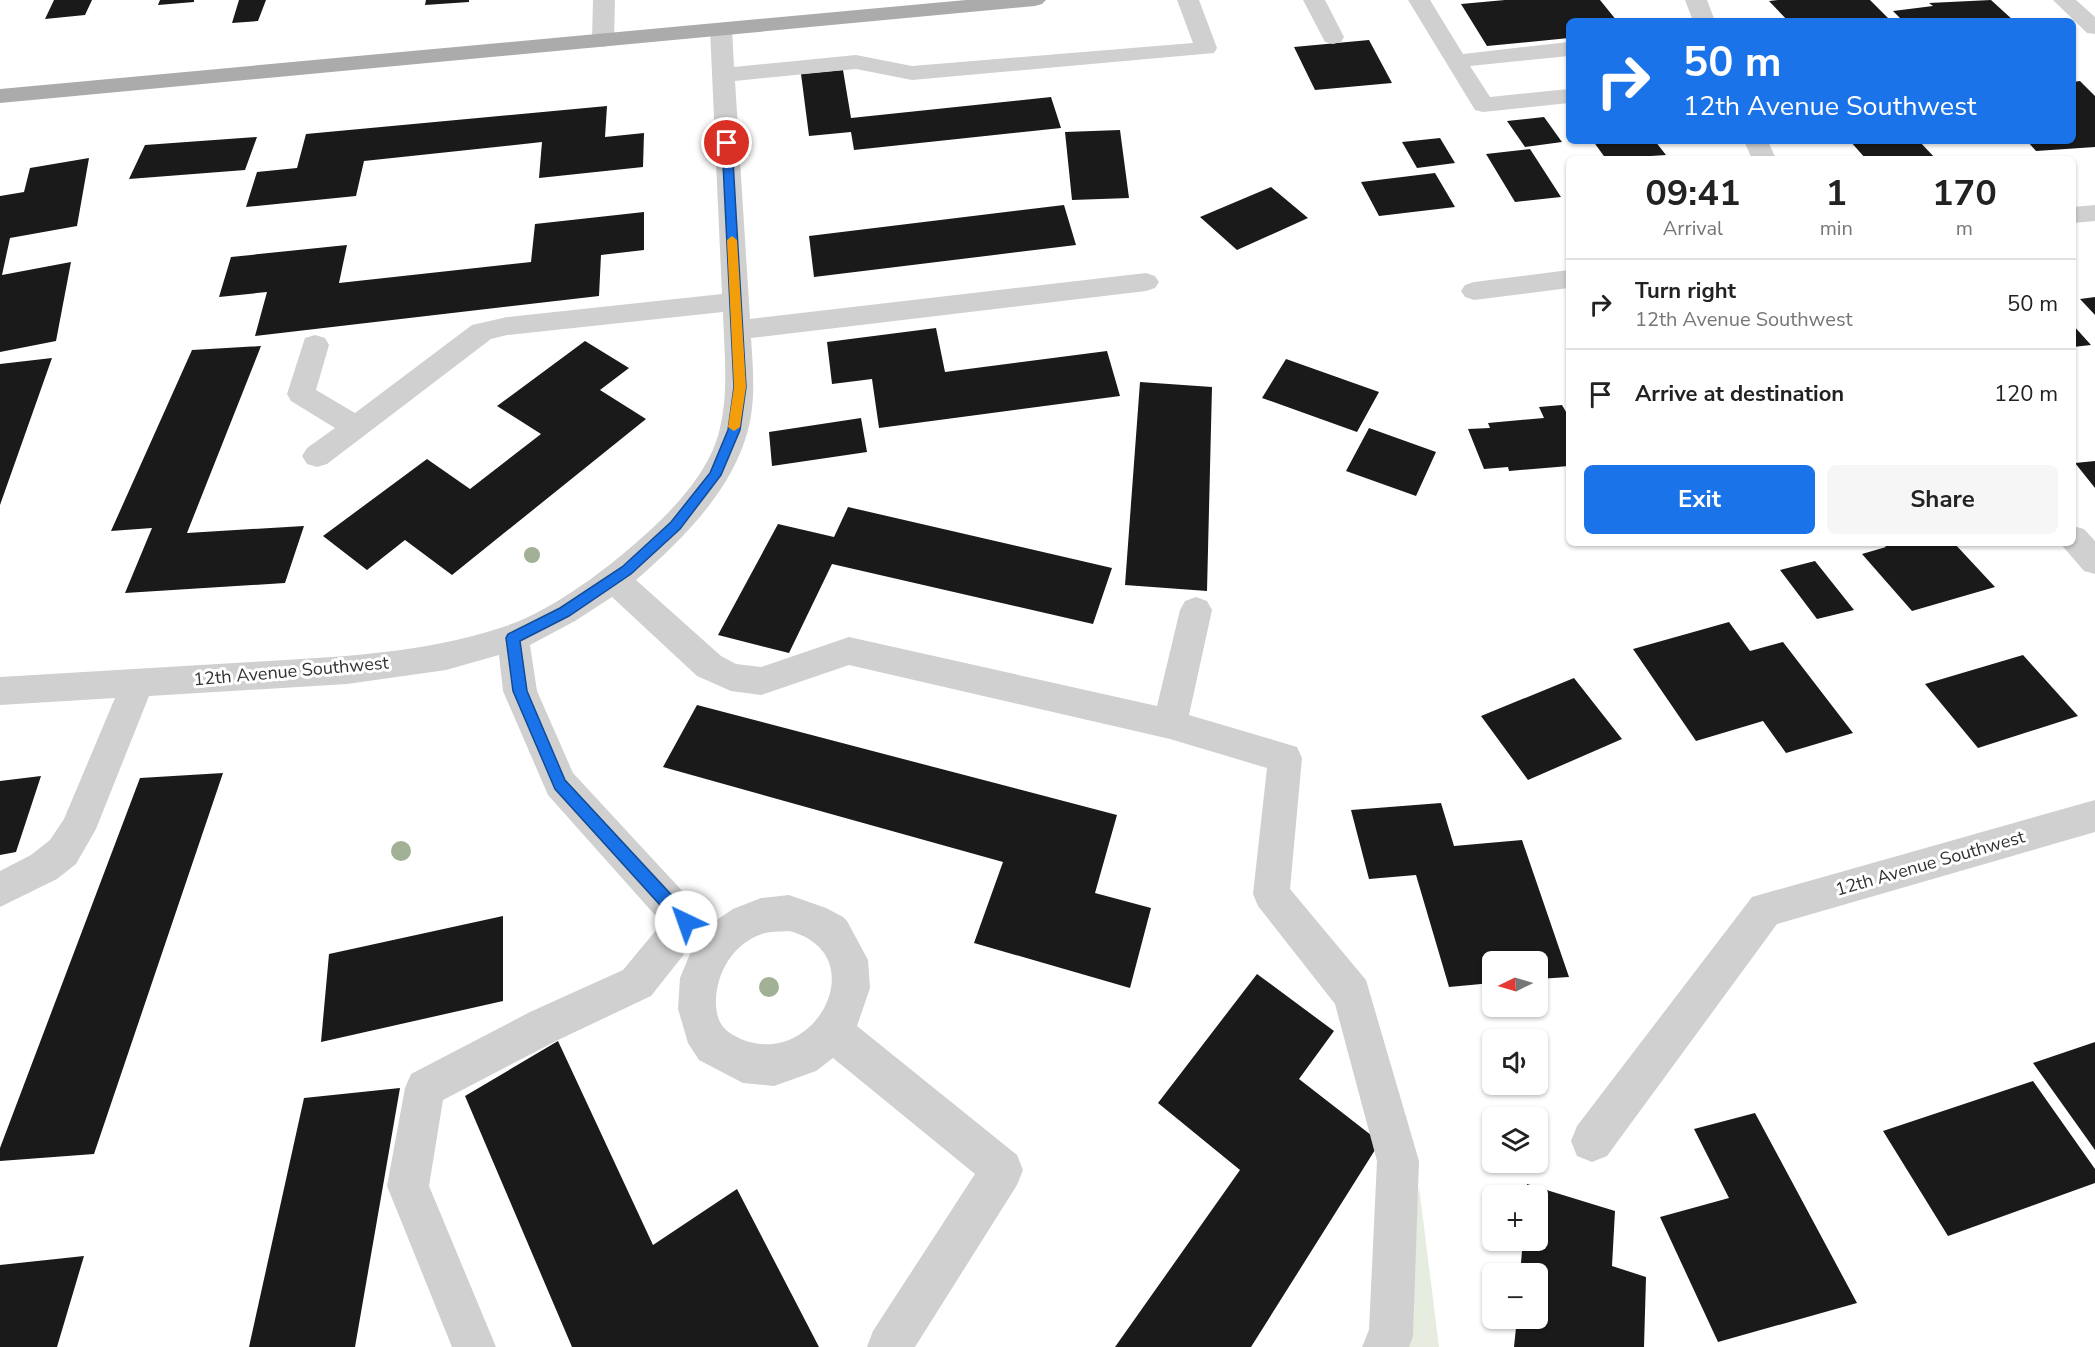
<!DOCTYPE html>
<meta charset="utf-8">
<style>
body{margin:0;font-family:"Nunito Sans",sans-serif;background:#f6f6f6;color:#222;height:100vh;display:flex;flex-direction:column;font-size:22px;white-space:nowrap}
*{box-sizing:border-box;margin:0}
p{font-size:20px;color:#767676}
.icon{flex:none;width:33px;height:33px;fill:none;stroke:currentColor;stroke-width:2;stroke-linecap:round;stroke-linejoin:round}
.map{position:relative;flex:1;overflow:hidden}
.details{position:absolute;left:1566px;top:156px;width:510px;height:390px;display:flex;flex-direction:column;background:#fff;border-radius:9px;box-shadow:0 2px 4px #0004}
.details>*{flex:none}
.top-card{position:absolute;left:1566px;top:18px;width:510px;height:126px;border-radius:9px;box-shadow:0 2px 4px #0004;background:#1a73e8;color:#fff;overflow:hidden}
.needle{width:39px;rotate:265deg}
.fabs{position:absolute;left:1482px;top:951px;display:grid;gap:12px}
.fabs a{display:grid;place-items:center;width:66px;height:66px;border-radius:9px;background:#fff;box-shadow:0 2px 4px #0004;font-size:30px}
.pin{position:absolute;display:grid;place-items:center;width:51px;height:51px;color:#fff;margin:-26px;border:3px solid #fff;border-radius:50%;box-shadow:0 2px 6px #0007}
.me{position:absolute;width:66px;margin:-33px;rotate:318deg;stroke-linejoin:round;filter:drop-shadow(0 0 4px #0008)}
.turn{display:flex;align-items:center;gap:21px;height:126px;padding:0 18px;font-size:27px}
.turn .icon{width:78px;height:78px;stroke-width:2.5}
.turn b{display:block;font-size:42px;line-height:51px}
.eta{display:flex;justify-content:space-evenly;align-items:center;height:102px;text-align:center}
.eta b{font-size:36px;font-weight:700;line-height:42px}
.action{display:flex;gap:12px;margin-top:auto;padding:12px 18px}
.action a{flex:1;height:69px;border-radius:9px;background:#1a73e8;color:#fff;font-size:24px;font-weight:700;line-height:69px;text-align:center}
.action a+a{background:#f6f6f6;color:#222}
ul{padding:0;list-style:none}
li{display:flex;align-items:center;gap:18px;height:90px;padding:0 18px;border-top:2px solid #e0e0e0}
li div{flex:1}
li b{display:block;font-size:22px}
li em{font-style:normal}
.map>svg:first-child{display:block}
</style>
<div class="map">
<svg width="2095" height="1347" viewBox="0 0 2095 1347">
<rect width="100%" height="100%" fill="#fff"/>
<path fill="#e6ecdf" d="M1419,1187L1439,1347H1392Z"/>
<path fill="#1a1a1a" d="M54,0H92L85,15L45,19Z
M160,0H194V2L158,5Z
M239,0H266L258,21L232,23Z
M426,0H469V2L425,5Z
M1505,0H1600L1617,21H1569V38L1487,46L1461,4Z
M1778,0H1870L1891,21H1788L1769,1Z
M1991,0L2014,21H1903L1893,11L1933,6L1929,3Z
M1369,40L1392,83L1315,90L1294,47Z
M843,70L851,118L1051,97L1061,128L854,150L851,132L809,136L801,74Z
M2080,81L2095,96V147L2036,151L2027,141H2073V82Z
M607,106L605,137L644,133L643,167L539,178L542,142L364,161L356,196L246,207L257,172L297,168L306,134Z
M1544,117L1562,142L1525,147L1507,121Z
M1120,130L1129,198L1072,200L1065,132Z
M257,137L245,170L129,179L145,145Z
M1440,138L1455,163L1417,168L1402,142Z
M1593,141H1655L1666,155L1606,159Z
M1850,141H1919L1936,159H1866Z
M1530,149L1561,197L1515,202L1486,154Z
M89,158L77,226L10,238L2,275L71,262L56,341L0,352V196L24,192L30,168Z
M1435,173L1455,207L1379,216L1361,182Z
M1271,187L1308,218L1237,250L1200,217Z
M1064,205L1076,245L814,277L809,236Z
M644,212V250L601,255L599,296L255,336L267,292L219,297L231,257L347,245L339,283L531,262L535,224Z
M2095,297V315L2080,299Z
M2073,325L2091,345L2073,347Z
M936,328L945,372L1107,351L1120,396L879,428L872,379L832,384L827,342Z
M585,341L629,368L600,390L646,419L452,575L405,540L367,570L323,536L427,459L470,489L541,434L497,406Z
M261,346L187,533L304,526L285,583L125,593L152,528L111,531L192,350Z
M52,358L0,505V364Z
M1286,359L1379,392L1357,432L1262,398Z
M1140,382L1212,387L1207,591L1125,585Z
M1562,405L1569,417V466L1509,471L1508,467L1484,469L1468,429L1490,428L1488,423L1544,418L1539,407Z
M861,418L867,452L772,466L769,432Z
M1369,428L1436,452L1416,496L1346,471Z
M2095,461V488L2075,463Z
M848,507L1112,568L1093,624L832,564L789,653L718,635L778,524L834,537Z
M1882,543H1954L1995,587L1912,611L1862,554L1886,547Z
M1815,561L1854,610L1817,619L1780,570Z
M1729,622L1750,651L1783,642L1853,733L1786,753L1763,721L1696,741L1633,649Z
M2023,655L2078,716L1978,748L1925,684Z
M1574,678L1622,739L1528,780L1481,716Z
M697,705L1117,815L1095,893L1151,908L1130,988L974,943L1003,862L663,767Z
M223,773L94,1154L0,1161V1148L140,778Z
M41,776L16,852L0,855V781Z
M1441,803L1454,846L1522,840L1569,977L1538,979V962H1492V983L1449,987L1416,875L1369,879L1351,810Z
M503,916V1001L321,1042L329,954Z
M1257,974L1334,1031L1299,1079L1380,1142L1251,1347H1115L1240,1170L1158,1103Z
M558,1041L653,1245L737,1189L819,1347H572L465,1096Z
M2095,1042V1150L2033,1063Z
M2033,1081L2095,1169V1183L1948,1236L1883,1131Z
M400,1088L355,1347H249L304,1098Z
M1755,1113L1857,1303L1718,1342L1660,1217L1729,1198L1694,1129Z
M1527,1184L1615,1211L1612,1266L1646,1277L1644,1347H1514L1517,1318H1538V1274H1520L1523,1240H1538V1196H1526Z
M84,1256L57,1347H0V1265Z"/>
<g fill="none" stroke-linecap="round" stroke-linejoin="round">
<path fill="#d0d0d0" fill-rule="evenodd" d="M593,0H615L614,40L611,45L603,47L595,45L592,40Z
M1177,0H1199L1217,48L1214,53L912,80L856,69L735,81L750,319L1146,273L1155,276L1159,282L1155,288L1146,291L751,338C753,368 756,400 748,430C732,491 682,540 636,580L721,656L736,664L761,667L849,637L1157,706L1180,610L1185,601L1196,597L1207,601L1212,610L1189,715L1297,747L1302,758L1290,889L1366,980L1419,1161L1413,1336L1409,1347H1362L1369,1330L1377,1161L1335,1004L1258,906L1253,894L1267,768L1170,739L849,665L761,695L731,691L697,676L612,597L575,621L530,645L537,691L573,773L699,909L715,921L733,909L761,898L789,895L826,908L843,917L847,921L868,960L870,988L857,1026L1017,1155L1023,1170L1017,1185L915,1347H867L873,1331L975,1174L833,1058L816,1071L774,1086L743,1083L699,1060L688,1043L678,1009L680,978L692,949L689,948L651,996L558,1040L443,1100L429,1186L496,1347H452L387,1186L405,1088L411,1074L530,1012L623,970L662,923L548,795L503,691L499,655L446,670L347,684L149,696L96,829L76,864L57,879L0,907V871L31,855L50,840L64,819L115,698L0,705V677C84,672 167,667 251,662C335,657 422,654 503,627C551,612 610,567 647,533C677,506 711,469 720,428C729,390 724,351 723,312L507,335L491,339L327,464L317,467L307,464L302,456L307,448L335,428L291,401L287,394L305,338L315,335L325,338L329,345L316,390L355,413L472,325L507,317L722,294L710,29L713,24L721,23L729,24L732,29L734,67L856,55L912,66L1193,43ZM789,931C879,954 811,1079 733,1035C721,1028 717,1019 716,1005C715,975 732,944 762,934C770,931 780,932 789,931Z
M1303,0H1325L1344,37L1341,42L1333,44L1325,42Z
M1408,0H1430L1463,54L1569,42V56L1470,66L1490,97L1569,89V103L1483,112L1475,110Z
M1685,0H1707L1715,21H1693Z
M2053,0H2076L2095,17V34L2087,33Z
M1744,141H1768L1776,159H1752Z
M2095,205V221L2073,223V207Z
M1569,270V288L1474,300L1465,297L1461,291L1465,285L1474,282Z
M2073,526L2084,529L2095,541V574L2084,571L2060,543H2073Z
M2095,800V832L1777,924L1607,1156L1592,1162L1577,1156L1571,1141L1577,1126L1752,897Z"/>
<path fill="#ababab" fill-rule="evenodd" d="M966,0H1046L1042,4L1035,6L0,103V89Z"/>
</g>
<g fill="#a2b095">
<circle cx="532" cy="555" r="8"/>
<circle cx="401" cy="851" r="10"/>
<circle cx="769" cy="987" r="10"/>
</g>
<path fill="#1a73e8" stroke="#114b97" stroke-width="1.5" d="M727,140L732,143L746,387L740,430L721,475L680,529L631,574L569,616L520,641L527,691L565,780L691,916L693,922L691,927L686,929L680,927L555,789L513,691L506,638L508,634L560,608L622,567L671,522L710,473L728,430L734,387L722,143Z"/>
<path fill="#f59e0b" d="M732,236L737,240L746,387L740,427L734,431L728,427L734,387L727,240Z"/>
<g text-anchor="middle" stroke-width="6" stroke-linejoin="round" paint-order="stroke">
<g font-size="18" fill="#333" stroke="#fff">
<text transform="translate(291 671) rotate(-5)" y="6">12th Avenue Southwest</text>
<text transform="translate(1930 863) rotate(-16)" y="6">12th Avenue Southwest</text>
</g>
</g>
</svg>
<div class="fabs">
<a><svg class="needle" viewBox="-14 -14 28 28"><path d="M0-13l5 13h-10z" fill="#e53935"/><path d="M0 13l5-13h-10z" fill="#767676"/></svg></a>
<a><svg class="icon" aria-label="sound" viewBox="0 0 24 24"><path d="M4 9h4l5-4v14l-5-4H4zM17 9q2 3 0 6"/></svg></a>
<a><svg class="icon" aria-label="layers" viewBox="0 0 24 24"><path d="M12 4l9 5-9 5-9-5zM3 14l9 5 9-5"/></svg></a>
<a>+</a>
<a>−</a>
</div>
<div class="pin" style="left:727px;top:143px;background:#d93025"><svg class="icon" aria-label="arrive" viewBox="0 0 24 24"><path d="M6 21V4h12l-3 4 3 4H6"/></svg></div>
<svg class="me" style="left:686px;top:922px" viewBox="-20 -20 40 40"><circle r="19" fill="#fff"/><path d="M0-13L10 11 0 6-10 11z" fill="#1a73e8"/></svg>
<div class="top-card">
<div class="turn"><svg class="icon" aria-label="right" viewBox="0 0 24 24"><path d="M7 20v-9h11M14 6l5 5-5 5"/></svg><div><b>50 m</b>12th Avenue Southwest</div></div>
</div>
<section class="details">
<div class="eta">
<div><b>09:41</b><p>Arrival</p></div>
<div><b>1</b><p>min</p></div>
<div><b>170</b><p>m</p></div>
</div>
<ul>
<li><svg class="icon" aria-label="right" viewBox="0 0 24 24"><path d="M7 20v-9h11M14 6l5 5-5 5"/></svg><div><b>Turn right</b><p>12th Avenue Southwest</p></div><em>50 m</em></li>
<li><svg class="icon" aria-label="arrive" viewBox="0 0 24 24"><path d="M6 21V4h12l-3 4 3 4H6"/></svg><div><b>Arrive at destination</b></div><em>120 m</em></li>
</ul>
<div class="action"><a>Exit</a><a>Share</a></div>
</section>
</div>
